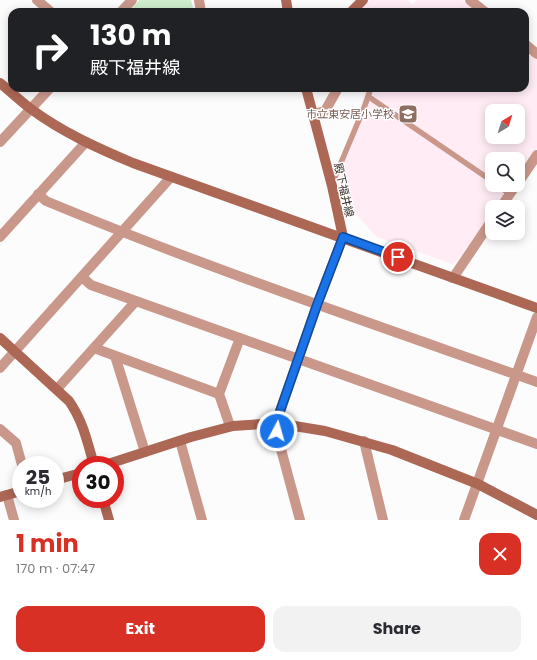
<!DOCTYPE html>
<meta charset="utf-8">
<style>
body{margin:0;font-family:Poppins,"Noto Sans JP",sans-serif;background:#f2f2f3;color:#2b2b33;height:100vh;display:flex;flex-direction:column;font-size:15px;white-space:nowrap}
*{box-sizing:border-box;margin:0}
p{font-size:13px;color:#7c7c81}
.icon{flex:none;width:22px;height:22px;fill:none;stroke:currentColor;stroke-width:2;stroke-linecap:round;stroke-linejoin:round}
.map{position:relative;height:520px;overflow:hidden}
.side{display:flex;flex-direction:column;background:#fff;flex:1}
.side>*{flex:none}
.guide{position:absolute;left:8px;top:8px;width:521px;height:84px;border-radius:12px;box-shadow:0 2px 10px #0003;background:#202124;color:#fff;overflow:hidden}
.needle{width:26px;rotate:38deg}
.buttons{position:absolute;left:485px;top:104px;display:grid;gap:8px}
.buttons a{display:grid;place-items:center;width:40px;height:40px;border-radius:8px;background:#fff;box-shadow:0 2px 10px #0003;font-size:20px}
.speed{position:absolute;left:12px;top:456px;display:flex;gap:8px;font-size:20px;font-weight:700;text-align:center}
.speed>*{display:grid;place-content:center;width:52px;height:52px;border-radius:50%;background:#fff;box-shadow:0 2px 10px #0003;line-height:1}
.speed small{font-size:10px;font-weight:400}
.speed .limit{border:6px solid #d22;background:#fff;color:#111}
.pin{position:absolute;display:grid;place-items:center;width:34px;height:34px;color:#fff;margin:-17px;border:2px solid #fff;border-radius:50%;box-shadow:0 1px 4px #0007}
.me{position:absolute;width:44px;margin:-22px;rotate:6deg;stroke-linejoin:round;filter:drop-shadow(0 0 3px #0008)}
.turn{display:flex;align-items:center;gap:14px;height:84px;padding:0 16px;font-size:18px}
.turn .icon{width:52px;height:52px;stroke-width:2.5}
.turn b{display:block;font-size:28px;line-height:34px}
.round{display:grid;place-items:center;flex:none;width:42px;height:42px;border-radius:12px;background:#f2f2f3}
.headline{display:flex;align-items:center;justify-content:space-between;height:68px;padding:0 16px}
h1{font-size:24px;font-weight:700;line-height:30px;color:#d93025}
.cta{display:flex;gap:8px;margin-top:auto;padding:8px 16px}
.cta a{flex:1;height:46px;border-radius:12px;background:#d93025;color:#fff;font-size:16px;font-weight:700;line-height:46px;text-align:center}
.cta a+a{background:#f2f2f3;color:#2b2b33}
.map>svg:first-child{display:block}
</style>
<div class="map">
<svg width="537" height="520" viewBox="0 0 537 520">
<rect width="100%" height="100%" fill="#fcfcfc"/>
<path fill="#ffecf5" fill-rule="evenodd" d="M370,0H408L413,5L416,0H462L478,12H359Z
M525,49L537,58V148L518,175V159H492V185H511L496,207H492V212L457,261L452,264L377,237L352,210L336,171L367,88H525ZM492,111H518V137H492Z"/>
<path fill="#cfedcc" d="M139,0H191L194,12H129Z"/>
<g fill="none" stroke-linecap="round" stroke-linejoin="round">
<path stroke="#c9988b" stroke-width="5.5" d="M369,97L492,181
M332,184L364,108L371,88
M497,185L510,194"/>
<path stroke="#c9988b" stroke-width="10" d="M37,0L51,12
M199,0L201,12
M470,0L485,12
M121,12L132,0
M525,44L537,54
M313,114L325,111L338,88
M0,142L50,88
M518,183L537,155
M38,194L46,201C207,268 373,324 537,382
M501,207L516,185
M0,237L86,142
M82,277L91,285L537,444
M453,278L492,220
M94,348L219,394
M115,356L145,452
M0,368L171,177
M57,389L136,301
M230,426L219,394L240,338
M0,429L16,443L22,465
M180,441L202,520
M364,441L383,520
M7,495L14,520
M300,520L278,438L276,423L317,305L343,237
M464,520L537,317"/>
<path stroke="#ac6755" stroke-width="10" d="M286,0L288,12
M351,12L363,0
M0,83C10,91 20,101 31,109C62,132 97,148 133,163L537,308
M306,88L332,186L343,237
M0,338L69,401C83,421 87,441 94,465
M105,465L191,437L233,426L276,423L325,431L392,450L478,484L537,515
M55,480L81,473
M0,497L21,491
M103,499L109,520"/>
</g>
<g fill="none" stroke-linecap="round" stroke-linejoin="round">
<defs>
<path id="route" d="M277,431L276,423L278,417L317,305L343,237L398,257"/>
</defs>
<use href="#route" stroke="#114b97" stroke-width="10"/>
<use href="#route" stroke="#1a73e8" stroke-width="7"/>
</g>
<defs>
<symbol id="school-square" viewBox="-11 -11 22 22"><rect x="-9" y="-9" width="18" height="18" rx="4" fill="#8d6e63" stroke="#fff"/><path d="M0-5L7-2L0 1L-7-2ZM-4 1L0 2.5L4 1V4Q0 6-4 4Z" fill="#fff"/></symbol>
</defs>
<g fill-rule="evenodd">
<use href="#school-square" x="397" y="103" width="22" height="22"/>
</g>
<g text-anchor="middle" stroke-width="3" stroke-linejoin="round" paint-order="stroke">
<g font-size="11" fill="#785e54" stroke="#fff" text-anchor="end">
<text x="394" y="118">市立東安居小学校</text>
</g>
<g font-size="11" fill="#392e29" stroke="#fff">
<text transform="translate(344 190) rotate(77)" y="4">殿下福井線</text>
</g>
</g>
</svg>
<div class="buttons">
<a><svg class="needle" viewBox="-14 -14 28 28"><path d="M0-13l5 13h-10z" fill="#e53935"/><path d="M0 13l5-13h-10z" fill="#7c7c81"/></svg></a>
<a><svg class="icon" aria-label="search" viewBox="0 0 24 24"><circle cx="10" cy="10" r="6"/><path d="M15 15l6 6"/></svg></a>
<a><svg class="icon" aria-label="layers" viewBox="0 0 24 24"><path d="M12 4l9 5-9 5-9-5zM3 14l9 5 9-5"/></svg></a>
</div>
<div class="speed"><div>25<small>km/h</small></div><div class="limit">30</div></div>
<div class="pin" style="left:398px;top:257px;background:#d93025"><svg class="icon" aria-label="arrive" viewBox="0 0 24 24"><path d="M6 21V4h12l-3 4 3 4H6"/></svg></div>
<svg class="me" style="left:277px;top:431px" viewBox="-20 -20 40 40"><circle r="17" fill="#1a73e8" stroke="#fff" stroke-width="3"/><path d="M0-11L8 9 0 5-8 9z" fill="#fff"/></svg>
<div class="guide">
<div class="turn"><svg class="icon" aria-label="right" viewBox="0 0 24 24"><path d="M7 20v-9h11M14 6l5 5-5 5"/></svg><div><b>130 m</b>殿下福井線</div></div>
</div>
</div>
<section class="side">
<div class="headline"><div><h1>1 min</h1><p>170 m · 07:47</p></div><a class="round" style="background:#d93025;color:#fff"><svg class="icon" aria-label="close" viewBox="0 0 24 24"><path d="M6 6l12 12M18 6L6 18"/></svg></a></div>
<div class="cta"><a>Exit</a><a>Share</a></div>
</section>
